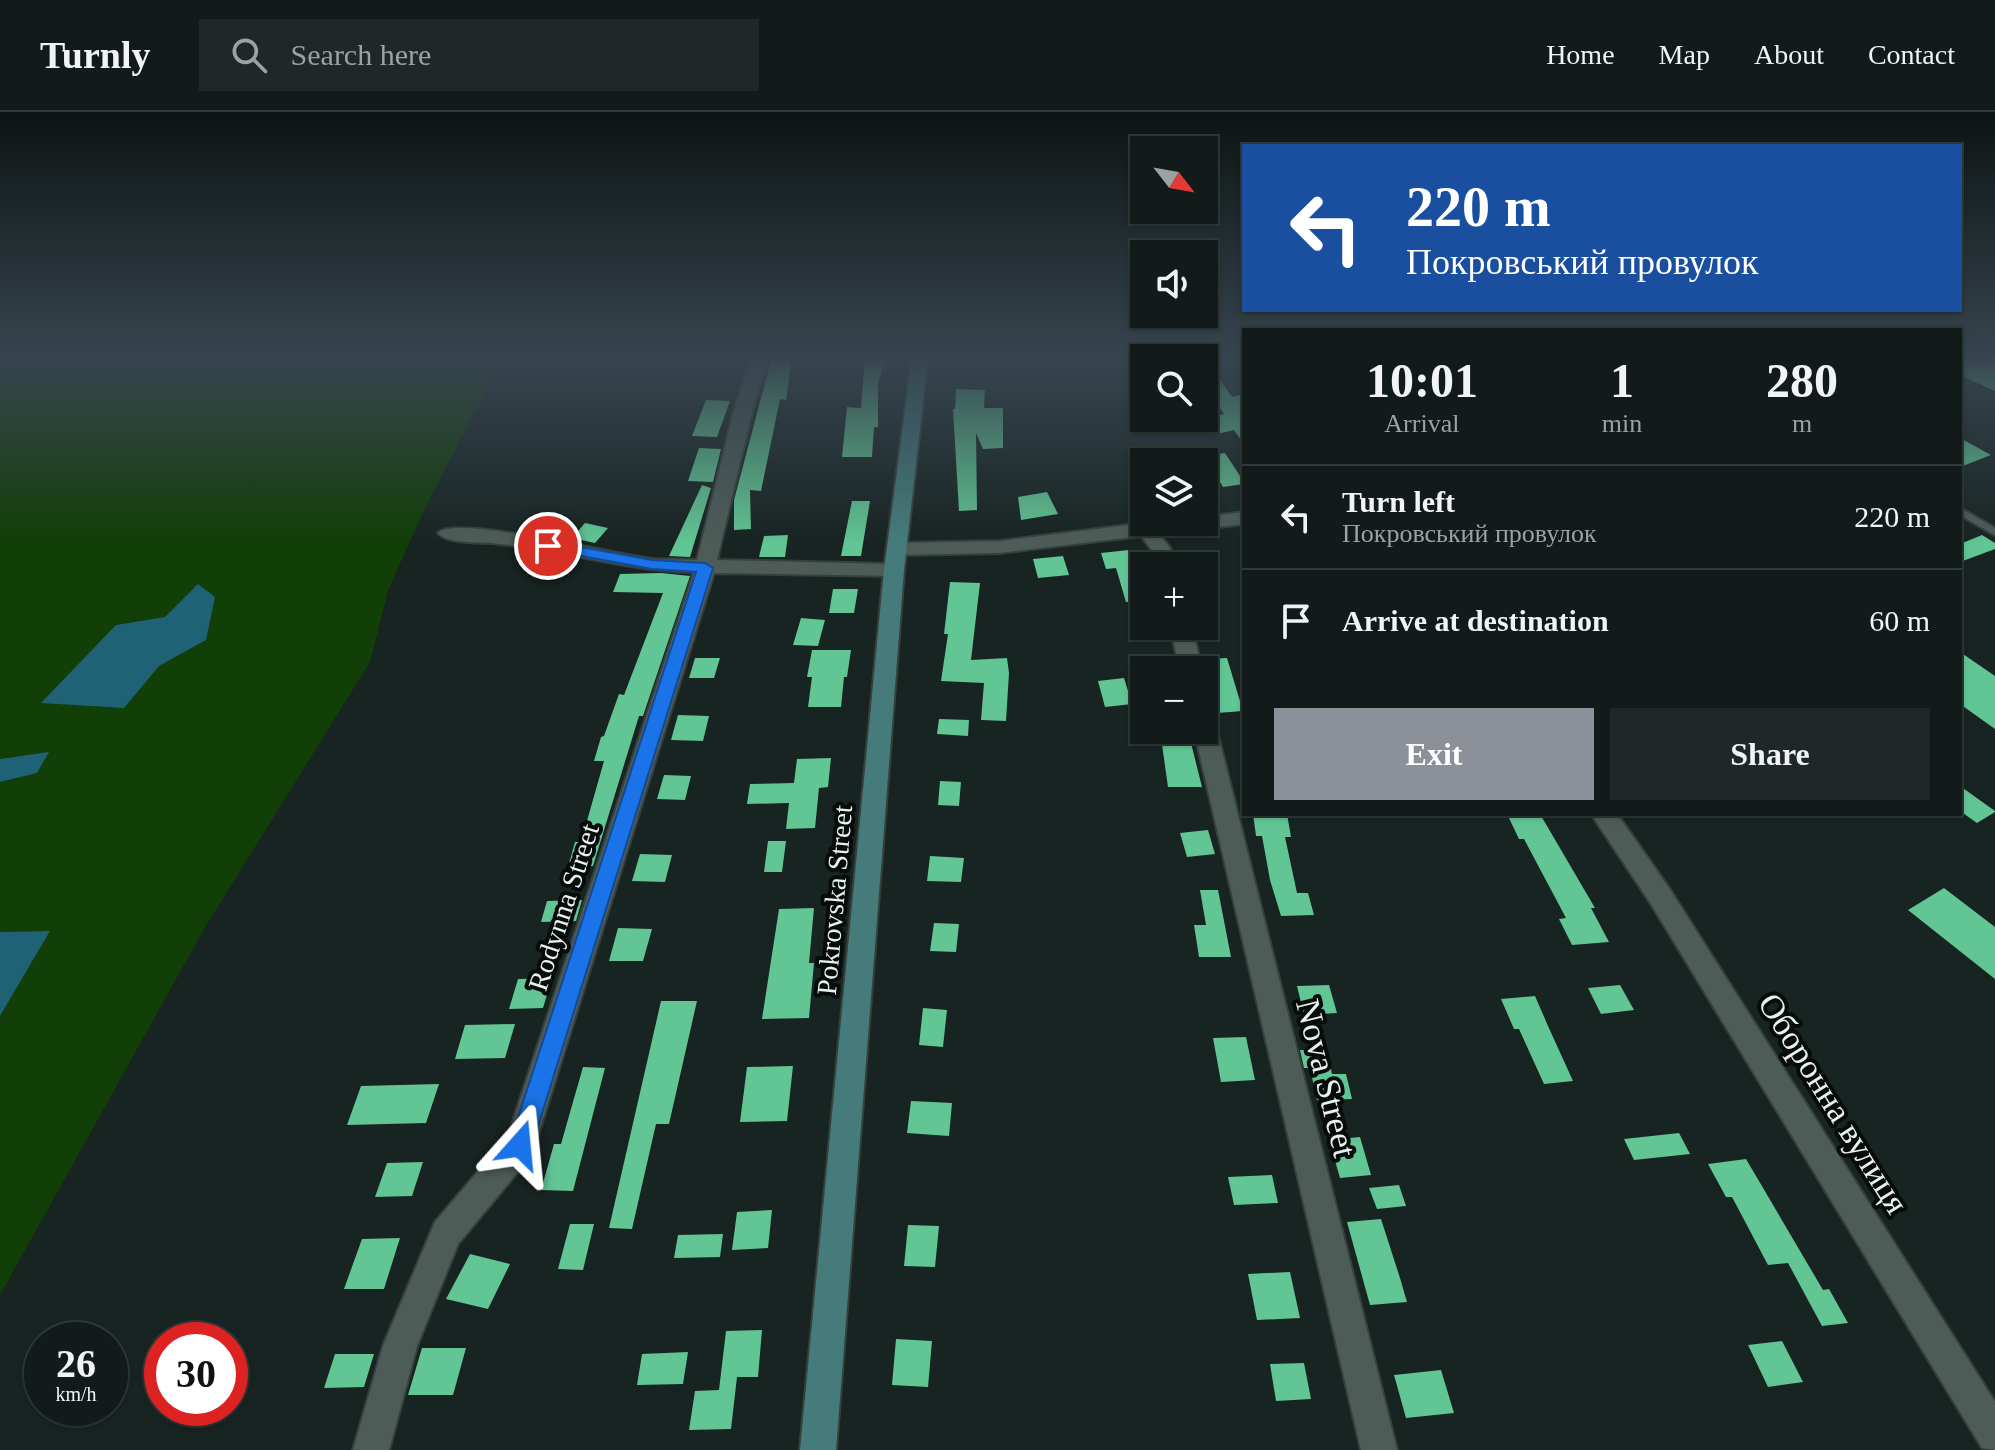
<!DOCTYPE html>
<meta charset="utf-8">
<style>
body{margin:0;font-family:"Times New Roman",serif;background:#1f2827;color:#f1f3f6;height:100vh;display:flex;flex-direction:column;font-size:30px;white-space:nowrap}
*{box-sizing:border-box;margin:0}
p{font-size:26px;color:#9ca1a2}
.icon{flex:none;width:44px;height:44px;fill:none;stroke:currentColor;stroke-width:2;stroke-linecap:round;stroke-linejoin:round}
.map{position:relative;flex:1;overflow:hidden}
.panel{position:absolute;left:1242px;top:216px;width:720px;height:488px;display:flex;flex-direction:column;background:#121b1a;border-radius:0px;box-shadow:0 2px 6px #0004,0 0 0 2px #313939}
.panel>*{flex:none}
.top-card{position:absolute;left:1242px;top:32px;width:720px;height:168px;border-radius:0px;box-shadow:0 2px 6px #0004,0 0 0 2px #313939;background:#1a4fa0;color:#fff;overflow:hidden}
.needle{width:52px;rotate:121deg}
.tools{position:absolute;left:1130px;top:24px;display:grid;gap:16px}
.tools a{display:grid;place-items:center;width:88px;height:88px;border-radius:0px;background:#121b1a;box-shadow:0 2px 6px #0004,0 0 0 2px #313939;font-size:40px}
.speed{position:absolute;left:24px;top:1210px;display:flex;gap:16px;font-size:40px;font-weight:700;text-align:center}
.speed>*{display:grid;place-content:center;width:104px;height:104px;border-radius:50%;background:#121b1a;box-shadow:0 2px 6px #0004,0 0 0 2px #313939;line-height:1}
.speed small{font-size:20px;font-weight:400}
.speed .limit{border:12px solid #d22;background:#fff;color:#111}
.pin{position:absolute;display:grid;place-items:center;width:68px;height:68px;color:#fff;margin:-34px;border:4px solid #fff;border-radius:50%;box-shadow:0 2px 8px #0007}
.me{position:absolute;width:88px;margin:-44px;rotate:18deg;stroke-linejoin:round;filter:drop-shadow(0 0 6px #0008)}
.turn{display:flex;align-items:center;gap:28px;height:168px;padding:0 32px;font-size:36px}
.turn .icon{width:104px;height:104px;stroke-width:2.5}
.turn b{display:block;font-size:56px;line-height:68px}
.eta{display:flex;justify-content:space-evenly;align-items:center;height:136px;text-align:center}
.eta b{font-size:48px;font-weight:800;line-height:56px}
.action{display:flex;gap:16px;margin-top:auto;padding:16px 32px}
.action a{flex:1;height:92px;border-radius:0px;background:#8c9099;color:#fff;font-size:32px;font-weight:800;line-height:92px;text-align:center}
.action a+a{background:#1f2827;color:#f1f3f6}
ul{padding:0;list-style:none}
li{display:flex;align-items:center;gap:24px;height:104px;padding:0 32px;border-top:2px solid #313939}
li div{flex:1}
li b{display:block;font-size:30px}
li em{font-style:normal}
header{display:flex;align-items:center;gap:48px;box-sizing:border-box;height:112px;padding:0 40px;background:#121b1a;border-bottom:2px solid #313939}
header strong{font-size:38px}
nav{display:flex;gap:44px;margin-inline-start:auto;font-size:28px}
.search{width:560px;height:72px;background:#1f2827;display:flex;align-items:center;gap:20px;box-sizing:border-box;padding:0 28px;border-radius:0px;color:#9ca1a2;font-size:30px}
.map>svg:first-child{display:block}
</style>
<header>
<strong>Turnly</strong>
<div class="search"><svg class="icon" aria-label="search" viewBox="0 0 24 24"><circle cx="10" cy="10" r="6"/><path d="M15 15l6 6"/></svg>Search here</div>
<nav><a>Home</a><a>Map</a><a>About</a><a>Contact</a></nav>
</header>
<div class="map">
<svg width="1995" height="1338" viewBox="0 0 1995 1338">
<rect width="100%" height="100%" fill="#182422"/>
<path fill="#123e07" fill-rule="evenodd" d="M0,245H503L426,394L389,476L370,550L204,817L0,1183V904L50,819L0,820V670L37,661L48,641L0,647ZM165,505L206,528L159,554L116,513Z"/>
<path fill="#206275" d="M198,472L215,485L206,528L159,554L124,596L41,591L116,513L165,505Z
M49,640L37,661L0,670V647Z
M50,819L0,904V820Z"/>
<path fill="#61c594" d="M772,245H792L786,288L780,287L761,379L750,378L751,417L734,418V388Z
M865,245H886L878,272V315H874L872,345H842L847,295L861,296Z
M1960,245H1995V279L1960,263Z
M1220,267L1232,285L1244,282V332L1234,318L1217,322L1202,307L1224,302L1204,272V269Z
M956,277L985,278L984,296H1003V336L983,337L976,321L977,398L959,399L953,297H955Z
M706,288L730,289L717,325L692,324Z
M1960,326L1991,343L1960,355Z
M699,336L721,337L713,370L688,369Z
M1225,341L1244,370V372L1223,375L1204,344Z
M702,373L711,376L690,445L669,444Z
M1047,380L1058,402L1021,408L1018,385Z
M852,389H870L861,444H841Z
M585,411L608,416L595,431L572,426Z
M788,423L785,445H759L764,424Z
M1982,423L1995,431V437L1960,450V432Z
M1129,438L1144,479V489L1126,490L1116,456L1106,457L1101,441Z
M1063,444L1069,463L1038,466L1033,447Z
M661,461L690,464L643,604H639L593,754L568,755L575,730H581L604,649H594L601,625L604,624L619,582L624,583L663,481L613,480L620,462Z
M950,470L980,471L971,548L1007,546L1009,561L1006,609L981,608L984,571L941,569L948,522H944Z
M833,477H858L854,501H829Z
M801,506L825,508L818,534L793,533Z
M812,538H851L847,565H844L841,595H808L812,565H807Z
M1960,540L1995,564V617L1960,592Z
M695,546H720L714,566H689Z
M1227,546L1243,599L1217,601L1205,547Z
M1124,566L1132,592L1105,595L1098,569Z
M678,603L709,604L703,629L671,628Z
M939,607L969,608L968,624L937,622Z
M1160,618H1179L1181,631H1191L1202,675H1168Z
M831,646L828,675L819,676L815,716L786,717L789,691L747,692L750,672L794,671L797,647Z
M664,663L691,664L685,688L657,687Z
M940,669L961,670L959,694L938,693Z
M1960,674L1995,699V700L1977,711L1960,699Z
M1253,702H1287L1291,725H1285L1297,781H1308L1314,803L1281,804L1270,768L1262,724H1256Z
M1507,702H1540L1595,796H1591L1609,830L1572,833L1559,807L1566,806L1524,727H1519Z
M1208,718L1215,742L1187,745L1180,721Z
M768,729H786L782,760H764Z
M640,742L672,743L665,770L632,769Z
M930,744L964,746L961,770L927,769Z
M1944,776L1995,815V867L1908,798Z
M1200,778H1218L1231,845H1199L1194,813H1206Z
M582,788L576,809L541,810L547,789Z
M814,796L809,851H814L809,906L762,907L779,797Z
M934,811L959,812L956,840L930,839Z
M618,816L652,817L643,849H609Z
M552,866L543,896L509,897L518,867Z
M1329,873L1337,901L1304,903L1297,874Z
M1620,873L1634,898L1601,902L1588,876Z
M1535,884L1548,914L1573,969L1544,972L1519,917H1514L1501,887Z
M661,889H697L669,1012H656L632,1117L609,1116Z
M923,896L947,898L943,935L919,933Z
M515,912L505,946L455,947L465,913Z
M1246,925L1255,968L1221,970L1213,926Z
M1300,938H1327L1332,962H1346L1352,987L1317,988L1310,956H1304Z
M793,954L787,1009L740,1010L747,955Z
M583,955L605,956L573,1079L541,1078L554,1032H561Z
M439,972L426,1011L347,1013L361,974Z
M911,989L952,991L949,1024L907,1021Z
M1679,1021L1690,1042L1634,1048L1624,1027Z
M1360,1025L1371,1063L1340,1066L1329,1028Z
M1746,1047L1823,1178L1829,1177L1848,1211L1822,1214L1788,1151L1768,1153L1732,1085H1726L1708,1052Z
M423,1050L412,1084L375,1085L387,1051Z
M1272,1063L1278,1091L1234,1093L1228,1065Z
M1399,1073L1406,1094L1377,1097L1369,1076Z
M772,1098L768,1136L732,1138L737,1100Z
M1381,1107L1400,1166L1407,1190L1370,1193L1347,1110Z
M570,1112H594L583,1158L558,1157Z
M908,1113L939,1114L935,1155L904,1154Z
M723,1122L720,1145L674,1146L678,1123Z
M400,1126L384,1177H344L362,1127Z
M470,1142L510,1152L488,1197L446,1187Z
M1290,1160L1300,1206L1257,1208L1248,1162Z
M762,1218L758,1265H737L731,1317L689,1318L695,1279L719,1278L726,1219Z
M896,1227L932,1229L928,1275L892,1273Z
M1782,1229L1803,1270L1768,1275L1748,1233Z
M422,1236H466L453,1283H408Z
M688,1240L683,1272L637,1273L642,1242Z
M335,1242H374L364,1275L324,1276Z
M1304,1251L1311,1287L1276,1289L1270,1252Z
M1441,1258L1454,1301L1406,1306L1394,1263Z"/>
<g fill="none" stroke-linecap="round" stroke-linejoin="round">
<defs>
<path id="lane" d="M1960,396L1995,416V423L1960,403Z"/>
<path id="street" d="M752,245H768L752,299L717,448L894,452L904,458L894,464L714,461L535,1033L531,1044L458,1132L417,1234L389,1338H353L383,1234L435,1110L508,1024L694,460C625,459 560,437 491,431C477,430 448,432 438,421C455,402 620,444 653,447C668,448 683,447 697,448L734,299Z
M1244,400V412L1159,422L1170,436L1176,454H1156L1151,437L1141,424L1000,441L899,443L889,437L899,431L1000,429L1145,411L1204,410V405Z
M1170,514H1192L1202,558H1180Z
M1204,603L1212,605L1215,611L1397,1338H1361L1194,618H1204Z
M1591,702H1617L1669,776L1995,1290V1338L1982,1336L1651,792Z"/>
<path id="secondary" d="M912,245H928L904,458L836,1338H800L884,458Z"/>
</defs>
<use href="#lane" stroke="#36403d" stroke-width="4"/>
<use href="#street" stroke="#36403d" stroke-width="4"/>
<use href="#secondary" stroke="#36403d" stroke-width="4"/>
<use href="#lane" fill="#4e5c58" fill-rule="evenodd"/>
<use href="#street" fill="#4e5c58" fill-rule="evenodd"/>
<use href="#secondary" fill="#457c7b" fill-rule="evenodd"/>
</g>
<linearGradient id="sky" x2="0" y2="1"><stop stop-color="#0d1413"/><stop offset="0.57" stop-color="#37454f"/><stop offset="1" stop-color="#37454f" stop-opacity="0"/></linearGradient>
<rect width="1995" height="432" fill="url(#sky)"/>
<path fill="#1a73e8" stroke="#114b97" stroke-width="2" d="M548,429L652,448L705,451L713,456L532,1033L529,1041L520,1044L512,1041L509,1033L696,460L652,457L543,437V430Z"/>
<g text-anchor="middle" stroke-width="8" stroke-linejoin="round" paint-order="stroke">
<g font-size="28" fill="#e9f1ef" stroke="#070c0b">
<text transform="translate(834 788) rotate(-85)" y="10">Pokrovska Street</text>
<text transform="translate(563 795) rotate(-72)" y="10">Rodynna Street</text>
</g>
<g font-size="34" fill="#e9f1ef" stroke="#070c0b">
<text transform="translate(1327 966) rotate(76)" y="12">Nova Street</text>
<text transform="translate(1834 991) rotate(58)" y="12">Оборонна вулиця</text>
</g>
</g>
</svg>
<div class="tools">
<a><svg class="needle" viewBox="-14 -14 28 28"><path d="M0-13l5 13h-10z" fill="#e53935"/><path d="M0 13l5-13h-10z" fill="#9ca1a2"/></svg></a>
<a><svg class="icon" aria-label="sound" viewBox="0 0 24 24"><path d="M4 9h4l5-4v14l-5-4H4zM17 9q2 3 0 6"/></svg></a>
<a><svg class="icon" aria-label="search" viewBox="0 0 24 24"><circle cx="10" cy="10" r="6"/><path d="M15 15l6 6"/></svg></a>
<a><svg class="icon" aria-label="layers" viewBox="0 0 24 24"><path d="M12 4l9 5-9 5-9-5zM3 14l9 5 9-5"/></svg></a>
<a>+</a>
<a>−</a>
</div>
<div class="speed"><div>26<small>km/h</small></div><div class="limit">30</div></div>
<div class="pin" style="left:548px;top:434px;background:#d93025"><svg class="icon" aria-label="arrive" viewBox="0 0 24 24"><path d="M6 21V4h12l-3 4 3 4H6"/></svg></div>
<svg class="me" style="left:520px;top:1033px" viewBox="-20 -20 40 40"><path d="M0-17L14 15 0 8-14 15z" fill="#1a73e8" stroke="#fff" stroke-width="4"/></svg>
<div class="top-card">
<div class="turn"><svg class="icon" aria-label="left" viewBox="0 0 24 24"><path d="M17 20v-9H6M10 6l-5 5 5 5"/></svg><div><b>220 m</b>Покровський провулок</div></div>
</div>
<section class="panel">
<div class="eta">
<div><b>10:01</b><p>Arrival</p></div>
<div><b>1</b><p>min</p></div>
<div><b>280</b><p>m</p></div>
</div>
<ul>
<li><svg class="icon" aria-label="left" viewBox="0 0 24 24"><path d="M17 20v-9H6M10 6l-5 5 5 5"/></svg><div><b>Turn left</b><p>Покровський провулок</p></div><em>220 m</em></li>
<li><svg class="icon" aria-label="arrive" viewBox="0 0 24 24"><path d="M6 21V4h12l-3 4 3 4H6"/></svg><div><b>Arrive at destination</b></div><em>60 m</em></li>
</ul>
<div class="action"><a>Exit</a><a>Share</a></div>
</section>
</div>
